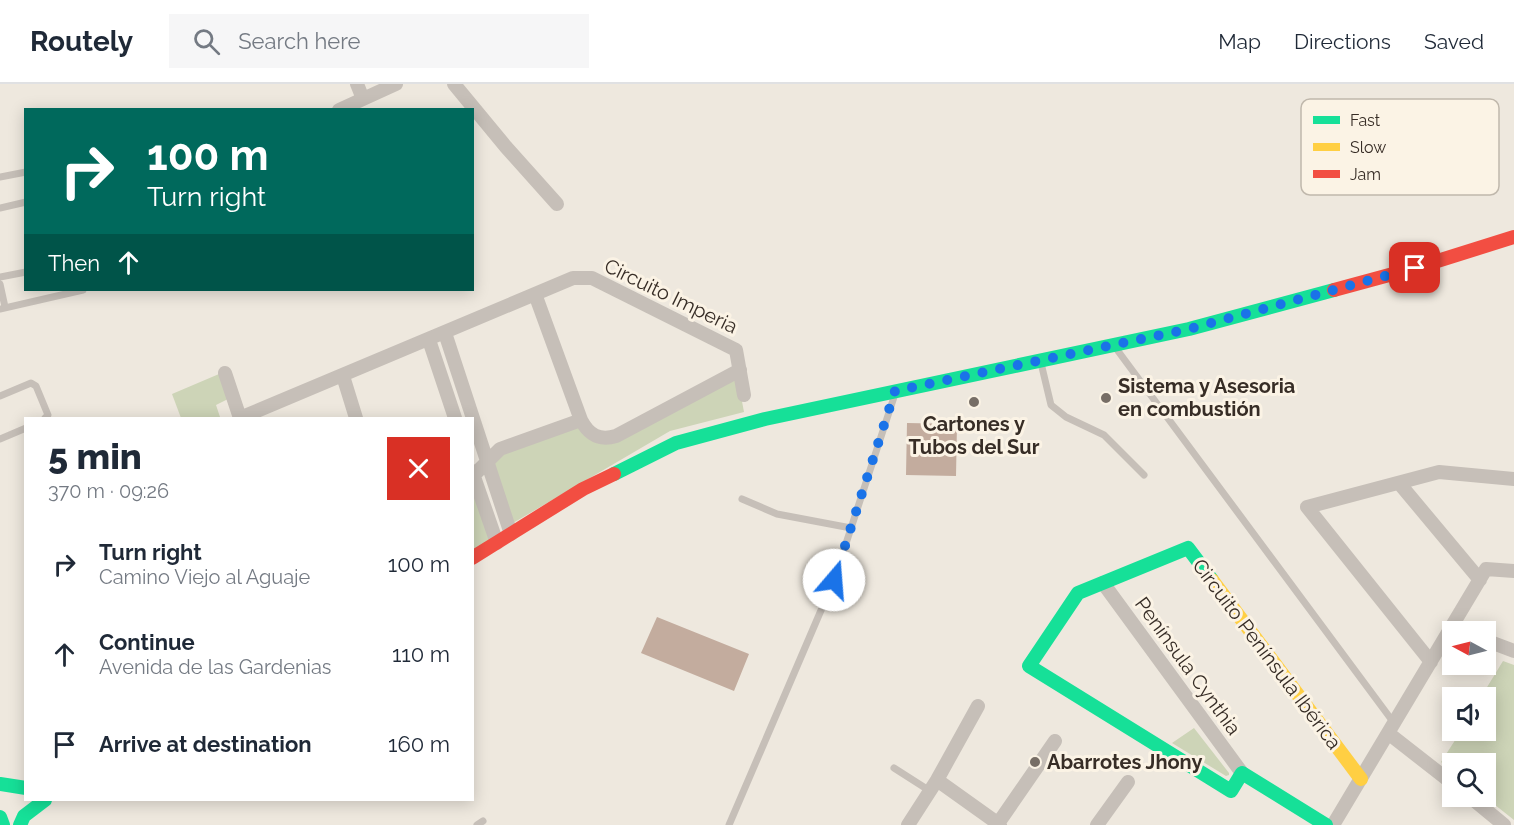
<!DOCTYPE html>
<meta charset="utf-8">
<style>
body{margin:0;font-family:Raleway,sans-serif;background:#f6f6f7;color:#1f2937;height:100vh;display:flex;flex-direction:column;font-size:22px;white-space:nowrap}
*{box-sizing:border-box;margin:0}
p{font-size:20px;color:#747a83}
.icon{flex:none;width:33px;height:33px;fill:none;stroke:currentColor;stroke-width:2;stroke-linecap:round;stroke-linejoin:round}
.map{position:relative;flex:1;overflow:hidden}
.side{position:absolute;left:24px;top:333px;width:450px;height:384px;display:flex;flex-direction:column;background:#fff;border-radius:0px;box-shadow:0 3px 15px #0003}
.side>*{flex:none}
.hud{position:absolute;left:24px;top:24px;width:450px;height:183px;border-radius:0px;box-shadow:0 3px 15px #0003;background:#00695c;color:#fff;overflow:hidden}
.needle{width:39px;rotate:277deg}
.controls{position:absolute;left:1442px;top:537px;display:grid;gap:12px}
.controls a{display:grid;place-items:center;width:54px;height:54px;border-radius:0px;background:#fff;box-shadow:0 3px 15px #0003;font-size:30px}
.pin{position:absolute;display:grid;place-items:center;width:51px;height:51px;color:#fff;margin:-26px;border-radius:12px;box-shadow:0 3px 9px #0006}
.me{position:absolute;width:66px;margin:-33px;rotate:18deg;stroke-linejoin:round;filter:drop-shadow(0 0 4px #0008)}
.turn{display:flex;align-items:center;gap:21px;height:126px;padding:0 24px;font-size:27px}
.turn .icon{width:78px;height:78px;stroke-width:2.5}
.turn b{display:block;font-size:42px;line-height:51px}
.then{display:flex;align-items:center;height:57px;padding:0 24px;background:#0003;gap:12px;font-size:22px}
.round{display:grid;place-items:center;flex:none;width:63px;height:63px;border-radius:0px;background:#f6f6f7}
.headline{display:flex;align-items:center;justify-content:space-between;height:102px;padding:0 24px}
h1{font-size:36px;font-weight:800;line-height:45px}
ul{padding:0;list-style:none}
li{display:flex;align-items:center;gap:18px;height:90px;padding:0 24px}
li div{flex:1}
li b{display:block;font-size:22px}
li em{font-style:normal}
header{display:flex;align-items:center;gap:36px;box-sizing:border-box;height:84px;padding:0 30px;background:#fff;border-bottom:2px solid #e0e1e3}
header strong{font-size:28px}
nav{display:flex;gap:33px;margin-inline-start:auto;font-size:21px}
.search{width:420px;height:54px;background:#f6f6f7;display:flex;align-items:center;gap:15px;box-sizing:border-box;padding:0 21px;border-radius:0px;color:#747a83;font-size:22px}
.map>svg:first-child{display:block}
</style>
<header>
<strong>Routely</strong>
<div class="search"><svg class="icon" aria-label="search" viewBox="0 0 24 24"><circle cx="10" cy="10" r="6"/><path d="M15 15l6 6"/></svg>Search here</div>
<nav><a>Map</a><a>Directions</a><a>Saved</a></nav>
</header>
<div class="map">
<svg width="1514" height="741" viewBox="0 0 1514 741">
<rect width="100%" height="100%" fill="#eee8de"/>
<path fill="#cdd4b7" d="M219,290L228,315L216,321L220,333L215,334H181L172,310Z
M737,291L744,328L670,347L513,439L494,378L502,369L579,342L605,358Z
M472,400L490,457L472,467Z
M1503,577L1514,581V736L1485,713V680H1452V687L1441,678L1461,647L1485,646V614L1481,613Z
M1194,644L1229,689V691L1226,692L1172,659Z"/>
<path fill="#c3ac9e" d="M907,339L957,340L956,392L906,391Z
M657,533L749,570L734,607L641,569Z"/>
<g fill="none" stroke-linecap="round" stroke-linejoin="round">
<path stroke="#c6bfb8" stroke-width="7" d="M0,93L26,88
M0,124L26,118
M0,193L26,188
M0,200L5,223
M0,225L83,206
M1115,263L1394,639
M1041,279L1051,321L1066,333L1104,351L1144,391
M0,312L31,299L36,302L48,331L45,334
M0,355L26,344
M742,415L777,430L851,444
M894,684L930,707
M477,741L483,737
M729,741L834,496L895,310"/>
<path stroke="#c6bfb8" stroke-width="14" d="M357,0L363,15
M454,0L506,63L557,120
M339,26L396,0
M535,210L581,336
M445,249L511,450
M429,256L455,334
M225,289L240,334
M343,292L356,334
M240,334L573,194H592L736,266L744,311
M472,387L497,459
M472,393L500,365L581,336C589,351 599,357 616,352L740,286
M1399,399L1480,496
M1103,499L1242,689
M1485,556L1514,567
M1431,578L1307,423L1439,388L1514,395
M1388,649L1452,699
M937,696L1000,741
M1469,712L1504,741
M908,741L937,696L978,622
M997,741L1055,657
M1097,741L1128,698
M1333,741L1486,485L1514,487"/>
<path stroke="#16e098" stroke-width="14" d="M614,390L676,359L765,335L1189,245L1334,206
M1212,496L1188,464L1078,509L1029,582L1231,707L1242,689L1326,741
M0,700L26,704
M0,733L3,741
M20,741L24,732L45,716"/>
<path stroke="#ffcf43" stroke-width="14" d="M1212,496L1361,695"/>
<path stroke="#f24e42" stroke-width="14" d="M1334,206L1415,184L1514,153
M472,474L583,405L614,390"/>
</g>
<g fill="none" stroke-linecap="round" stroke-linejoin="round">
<path stroke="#1a73e8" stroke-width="10" stroke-dasharray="0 18" d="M834,496L895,307L1189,245L1415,184"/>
</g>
<g fill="#776e66" stroke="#fbf3e5" stroke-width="2">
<circle cx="1106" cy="314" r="6"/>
<circle cx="974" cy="318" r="6"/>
<circle cx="1035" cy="678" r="6"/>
</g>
<g text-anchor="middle" stroke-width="6" stroke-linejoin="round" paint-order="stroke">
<g font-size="20" fill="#372d26" stroke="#fbf3e5">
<text transform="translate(671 212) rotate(26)" y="7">Circuito Imperia</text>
<text transform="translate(1267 570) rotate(53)" y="7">Circuito Península Ibérica</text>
<text transform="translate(1188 582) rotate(54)" y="7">Península Cynthia</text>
</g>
<g font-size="20" font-weight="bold" fill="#372d26" stroke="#fbf3e5" text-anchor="start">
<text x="1118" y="309">Sistema y Asesoria<tspan x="1118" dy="23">en combustión</tspan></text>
<text x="974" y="347" text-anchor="middle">Cartones y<tspan x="974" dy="23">Tubos del Sur</tspan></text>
<text x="1047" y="685">Abarrotes Jhony</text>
</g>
</g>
<rect x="1301" y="15" width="198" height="96" rx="9" fill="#fbf3e5" stroke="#c0b8ac" stroke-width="1.5"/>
<rect x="1313" y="32" width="27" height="8" fill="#16e098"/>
<rect x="1313" y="59" width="27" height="8" fill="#ffcf43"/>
<rect x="1313" y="86" width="27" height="8" fill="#f24e42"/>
<g font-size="16" fill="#372d26">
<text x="1350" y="42">Fast</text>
<text x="1350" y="69">Slow</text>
<text x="1350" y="96">Jam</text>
</g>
</svg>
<div class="controls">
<a><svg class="needle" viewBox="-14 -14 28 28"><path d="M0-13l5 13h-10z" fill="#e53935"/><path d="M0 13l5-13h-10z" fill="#747a83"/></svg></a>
<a><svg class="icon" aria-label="sound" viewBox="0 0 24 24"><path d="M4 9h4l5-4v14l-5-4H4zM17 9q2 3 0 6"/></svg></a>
<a><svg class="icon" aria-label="search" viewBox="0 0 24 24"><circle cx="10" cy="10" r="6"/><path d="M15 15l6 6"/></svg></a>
</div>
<div class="pin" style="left:1415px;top:184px;background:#d93025"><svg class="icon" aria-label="arrive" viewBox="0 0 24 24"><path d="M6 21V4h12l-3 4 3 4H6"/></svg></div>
<svg class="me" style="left:834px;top:496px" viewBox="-20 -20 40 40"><circle r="19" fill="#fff"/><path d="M0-13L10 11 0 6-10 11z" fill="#1a73e8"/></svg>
<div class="hud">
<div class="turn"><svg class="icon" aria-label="right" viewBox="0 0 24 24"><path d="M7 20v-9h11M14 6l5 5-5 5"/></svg><div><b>100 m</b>Turn right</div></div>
<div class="then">Then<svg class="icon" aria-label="ahead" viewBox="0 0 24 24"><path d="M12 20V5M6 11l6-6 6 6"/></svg></div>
</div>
<section class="side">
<div class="headline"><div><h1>5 min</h1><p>370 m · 09:26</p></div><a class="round" style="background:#d93025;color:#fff"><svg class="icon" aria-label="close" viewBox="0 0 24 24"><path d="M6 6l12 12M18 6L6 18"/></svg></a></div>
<ul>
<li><svg class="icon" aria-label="right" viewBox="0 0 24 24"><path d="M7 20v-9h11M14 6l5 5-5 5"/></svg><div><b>Turn right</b><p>Camino Viejo al Aguaje</p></div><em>100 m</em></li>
<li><svg class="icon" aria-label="ahead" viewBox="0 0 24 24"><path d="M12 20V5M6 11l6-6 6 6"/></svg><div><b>Continue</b><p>Avenida de las Gardenias</p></div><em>110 m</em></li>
<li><svg class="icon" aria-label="arrive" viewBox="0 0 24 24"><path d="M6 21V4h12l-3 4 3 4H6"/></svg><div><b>Arrive at destination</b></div><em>160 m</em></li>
</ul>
</section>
</div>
